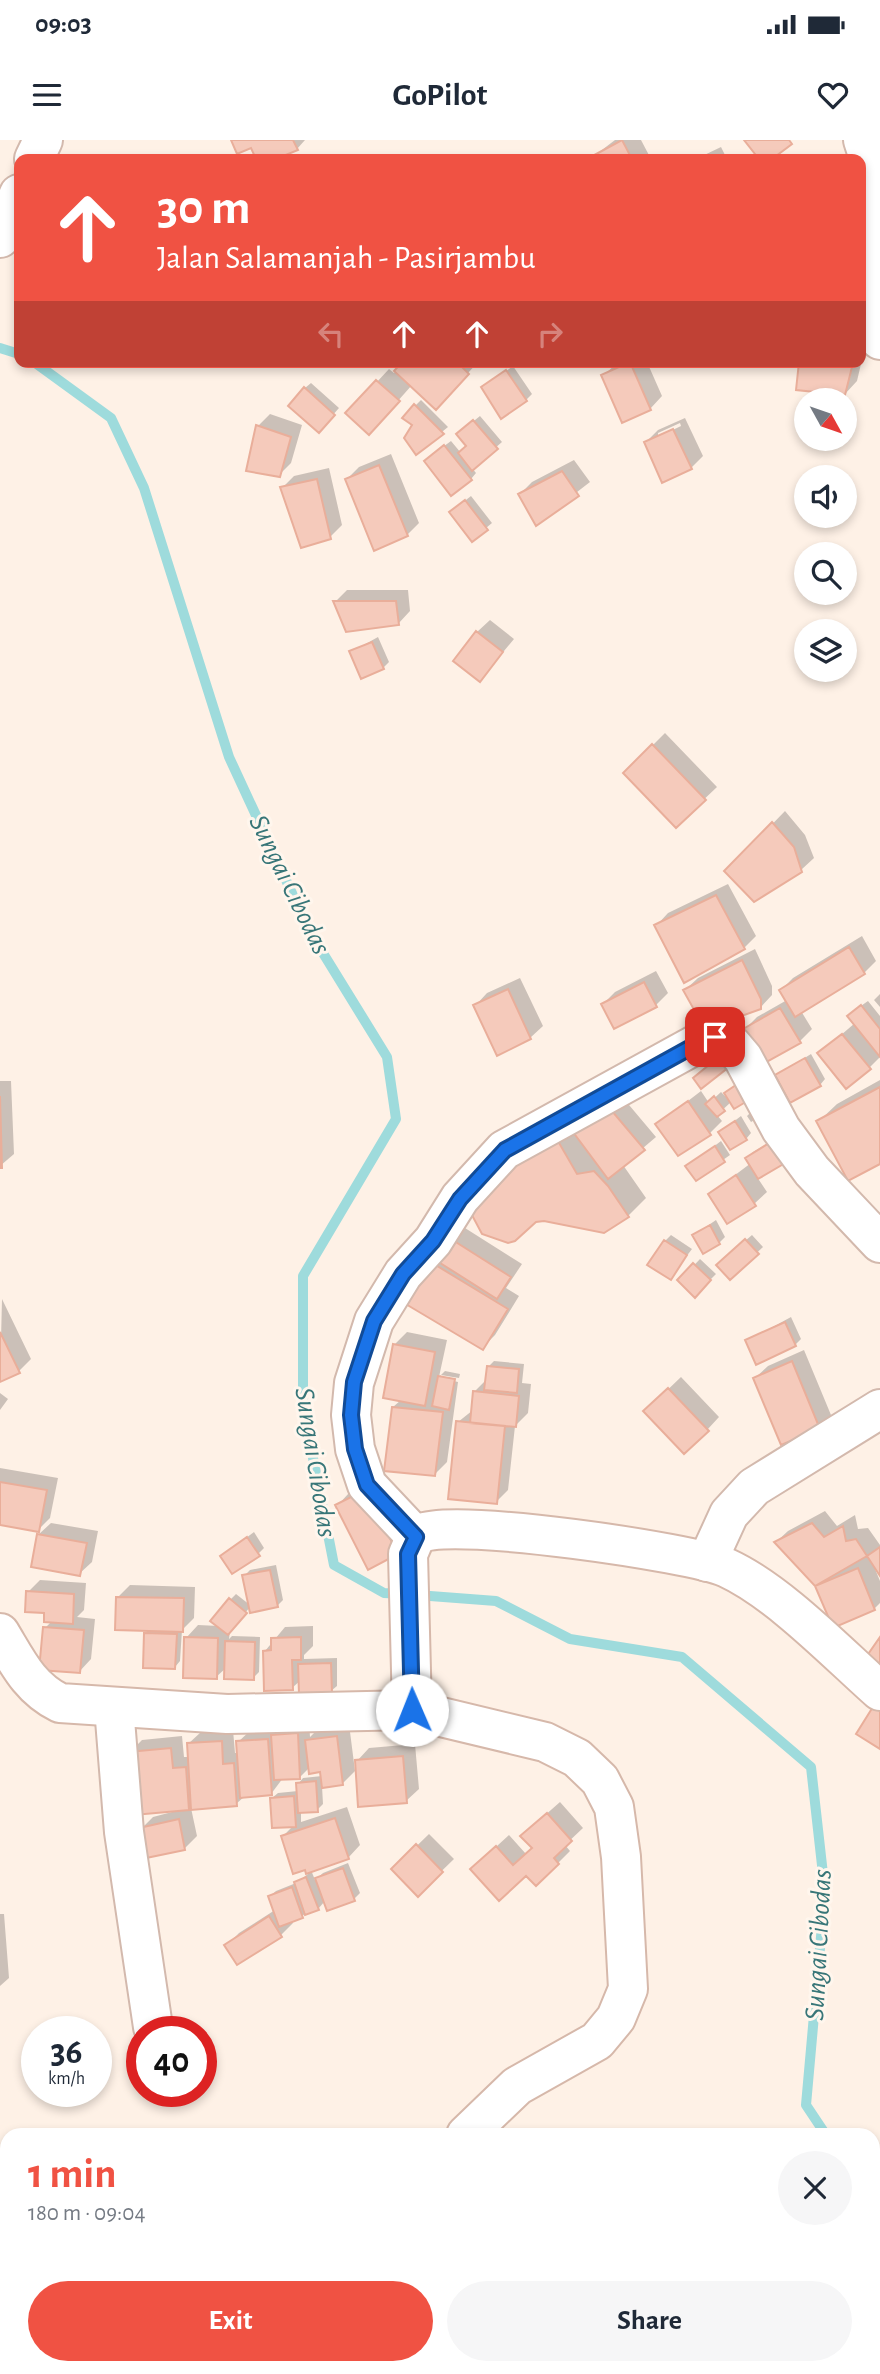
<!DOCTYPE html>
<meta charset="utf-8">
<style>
body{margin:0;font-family:"Alegreya Sans",sans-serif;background:#f6f6f7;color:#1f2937;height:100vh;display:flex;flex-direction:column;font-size:26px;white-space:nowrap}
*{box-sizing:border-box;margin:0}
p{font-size:23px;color:#747a83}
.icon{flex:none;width:38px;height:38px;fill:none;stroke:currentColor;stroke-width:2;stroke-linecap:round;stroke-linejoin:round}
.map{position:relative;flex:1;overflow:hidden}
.details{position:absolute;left:0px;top:1988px;width:880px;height:247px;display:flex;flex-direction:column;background:#fff;border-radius:21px 21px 0 0;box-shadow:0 4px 10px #0003}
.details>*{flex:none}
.banner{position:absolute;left:14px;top:14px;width:852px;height:214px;border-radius:14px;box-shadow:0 4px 10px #0003;background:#f05243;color:#fff;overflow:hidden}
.needle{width:46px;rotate:130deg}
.buttons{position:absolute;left:794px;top:248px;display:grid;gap:14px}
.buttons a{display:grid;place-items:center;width:63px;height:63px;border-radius:50%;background:#fff;box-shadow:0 4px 10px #0003;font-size:35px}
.speed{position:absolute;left:21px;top:1876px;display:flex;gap:14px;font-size:35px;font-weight:700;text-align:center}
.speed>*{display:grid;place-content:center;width:91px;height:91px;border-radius:50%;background:#fff;box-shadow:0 4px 10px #0003;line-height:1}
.speed small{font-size:18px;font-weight:400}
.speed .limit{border:10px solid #d22;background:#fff;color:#111}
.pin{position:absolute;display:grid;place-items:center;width:60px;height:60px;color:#fff;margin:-30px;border-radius:14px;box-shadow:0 4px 10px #0006}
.me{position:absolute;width:77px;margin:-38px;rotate:359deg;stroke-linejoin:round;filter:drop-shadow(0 0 5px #0008)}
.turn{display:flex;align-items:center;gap:24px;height:147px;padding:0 28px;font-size:32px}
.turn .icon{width:91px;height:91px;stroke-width:2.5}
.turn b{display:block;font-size:49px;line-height:60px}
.lanes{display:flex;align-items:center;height:66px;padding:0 28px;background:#0003;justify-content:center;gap:35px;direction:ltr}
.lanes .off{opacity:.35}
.round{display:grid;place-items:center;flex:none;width:74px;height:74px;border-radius:37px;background:#f6f6f7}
.headline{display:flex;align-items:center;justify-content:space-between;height:119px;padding:0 28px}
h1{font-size:42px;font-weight:600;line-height:52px;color:#f05243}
.action{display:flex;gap:14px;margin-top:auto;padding:14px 28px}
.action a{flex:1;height:80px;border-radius:42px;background:#f05243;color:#fff;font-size:28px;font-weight:600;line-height:80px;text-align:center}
.action a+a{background:#f6f6f7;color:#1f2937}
.status{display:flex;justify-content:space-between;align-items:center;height:49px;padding:0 35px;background:#fff;direction:ltr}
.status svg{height:19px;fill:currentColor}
header{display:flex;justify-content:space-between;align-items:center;height:91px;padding:0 28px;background:#fff;font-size:32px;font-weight:600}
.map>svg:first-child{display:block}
</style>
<div class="status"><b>09:03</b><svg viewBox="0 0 49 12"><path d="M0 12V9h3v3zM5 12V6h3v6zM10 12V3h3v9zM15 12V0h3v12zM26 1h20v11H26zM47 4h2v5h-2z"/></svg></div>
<header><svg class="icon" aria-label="menu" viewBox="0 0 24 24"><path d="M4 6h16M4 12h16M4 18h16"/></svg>GoPilot<svg class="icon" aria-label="heart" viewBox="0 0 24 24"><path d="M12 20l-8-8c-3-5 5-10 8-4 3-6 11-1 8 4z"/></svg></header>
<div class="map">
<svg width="880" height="2234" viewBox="0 0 880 2234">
<rect width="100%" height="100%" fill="#fef1e6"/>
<path fill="#0003" fill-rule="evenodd" d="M233,0H305L297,9L272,19H258L252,6Z
M615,0H641L651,19H590Z
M721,7L727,19H696Z
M861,210L864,211L857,241L845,254L800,222H861Z
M405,222H478L448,255L412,245L381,280L348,273L389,229L394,233Z
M618,222H647L662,256L650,269L603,236Z
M513,226L532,254L526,260L483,248Z
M311,243L339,268L324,285L305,248Z
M421,260L448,287L416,313L414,284L404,277Z
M270,274L302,285L291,323L279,335L258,286Z
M480,276L502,302L472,328L476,333L471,339L432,315L451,301L461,313L468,306L465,288Z
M685,278L703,316L691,328L646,302L658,290ZM680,283L681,286L658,297V293Z
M391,314L419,383L407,395L347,339L359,327Z
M574,320L590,342L537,383L520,354L532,342Z
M329,328L342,385L330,397L282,348L294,336Z
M471,356L492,383L486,388L457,367Z
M347,450H408L410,471L398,484L335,462Z
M490,480L514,499L480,540L477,492Z
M378,497L389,522L383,528L351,512Z
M665,593L717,647L676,686L625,633Z
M785,671L805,695L814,718L801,730L727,731Z
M728,744L756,796L744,808L656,786L668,773Z
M862,796L876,821L864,833L801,871L812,889L800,901L745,889L757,877L787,860L781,850L793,838Z
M755,809L772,846V855L760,868L685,850L698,838Z
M656,831L668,853L656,865L603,864L615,852Z
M520,838L543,886L530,898L475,866L487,853Z
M880,854V867L874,860Z
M868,861L880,876V917L869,928L820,913L855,883V870Z
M811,914L825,939L820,945L777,935Z
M880,940V1022L819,981L837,964Z
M0,941H11L14,1014L0,1026Z
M701,951L709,963L721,952L731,962L717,975L722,981L710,993L658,984Z
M624,959L656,997L623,1025L646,1058L628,1076L467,1062L576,984Z
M753,970L760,977L751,982L747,976Z
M741,976L751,993L746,999L720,992Z
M780,996L757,1037L767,1052L754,1064L710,1054L751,1023L747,1018L753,1012Z
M721,1001L730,1015L696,1039L688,1026Z
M716,1080L725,1097L719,1103L694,1095Z
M465,1088L522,1124L506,1148L519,1156L495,1195L482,1208L406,1162Z
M671,1095L692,1109L670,1138L665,1101Z
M752,1095L763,1107L730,1138L724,1119Z
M700,1119L716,1134L695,1155L680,1140Z
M2,1159L31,1219L19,1231L0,1240Z
M791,1177L801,1199L795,1205L747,1201Z
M407,1192L447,1200L439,1237L441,1235V1238L458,1242L447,1322L435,1334L393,1267L401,1260L395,1204Z
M804,1210L831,1275L819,1287L755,1238L768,1226Z
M494,1221L524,1224L522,1243L531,1244L528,1273L515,1286L508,1350L496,1362L458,1282L473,1270L475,1251L487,1239L488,1227Z
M445,1231L460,1234L459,1238L441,1235Z
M681,1237L719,1277L707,1290L658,1259Z
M0,1253L8,1259L0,1270Z
M0,1328L58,1338L50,1378L38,1390L0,1383Z
M378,1339L397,1412L337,1366L349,1353Z
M825,1371L837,1386L855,1375L858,1389L868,1388L880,1405V1433L875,1429L880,1441V1463L874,1469L817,1445L776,1402L788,1391Z
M51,1383L98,1391L92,1422L79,1434L38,1395Z
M254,1392L264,1408L258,1414L222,1416Z
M276,1425L283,1460L277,1466L250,1467L230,1491L229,1499L232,1496L260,1497L259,1532L253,1538L226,1528L216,1537L186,1498L198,1485L219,1486L230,1460L236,1454L250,1465L244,1436L250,1430Z
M40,1440L86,1443L84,1470L77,1477L95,1479L91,1519L79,1532L45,1488L52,1481L28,1452Z
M130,1445L195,1447L194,1478L182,1490L180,1521L175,1527L145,1494L149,1489L118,1457Z
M313,1486V1506L304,1515V1519L337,1518V1546L331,1551L301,1540L292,1548L265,1511L285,1487Z
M309,1581L310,1597L319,1588L349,1584L355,1631L342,1644L322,1646L323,1664L317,1670L301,1671V1682L347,1667L360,1705L348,1718L311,1730L315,1740L323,1733L348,1723L360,1753L354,1759L325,1761L318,1769L291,1780L293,1783L281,1795L227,1805L239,1793L275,1770L270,1756L276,1751L296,1743L308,1734L283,1696L294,1685L272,1658L278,1653L298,1651V1644L303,1638L322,1636L321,1630L310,1627L300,1637L283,1638L271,1654L245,1656L236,1664L191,1668L197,1696L185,1708L141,1689L153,1677L172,1672L130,1612L142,1600L182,1596L184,1617H189L188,1604L201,1592L233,1590L235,1613H239L238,1602L251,1590Z
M415,1604L419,1649L406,1661L357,1621L369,1608Z
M560,1662L583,1688L565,1705L570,1711L558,1723L526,1733L485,1717L509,1695L526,1714L533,1708L535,1684Z
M429,1694L454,1719L418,1754L393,1729Z
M0,1774H4L9,1838L0,1846Z
M163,2228H172L174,2234H147Z
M209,2228H261L276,2233L207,2234Z"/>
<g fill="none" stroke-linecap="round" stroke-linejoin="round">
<path stroke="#9edbdc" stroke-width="10" d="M0,208L19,214
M34,222L111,278L144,348L229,617L310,792L387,917L396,979L303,1136V1267L334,1425L384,1453L402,1454
M417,1455L496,1461L570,1499L682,1517L811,1627L825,1752L806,1965L826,1995
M873,2053L880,2057"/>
</g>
<path fill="#f5cabb" stroke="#e9ae9a" stroke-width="2" d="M231,0H293L298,10L276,19H256L251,8L237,14Z
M622,0L632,19H587Z
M744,0H789L792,4L772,19H759Z
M402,222H457L469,234L436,270L394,231Z
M630,222L651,270L622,283L601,235Z
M799,222L853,223L845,255L796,250Z
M506,230L527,261L501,279L481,247Z
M376,240L400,261L369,295L345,273Z
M304,247L335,275L319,293L288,266Z
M414,264L444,294L416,315L404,298L412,285L402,278Z
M473,280L498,309L472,331L458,313L466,306L456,294Z
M256,285L291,297L280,337L246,331Z
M673,289L692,329L662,343L644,302Z
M444,305L472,340L451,356L424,321Z
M379,325L408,396L374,411L345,339Z
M562,331L579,356L536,386L518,354Z
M317,339L331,399L301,408L280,347Z
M465,360L488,390L472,402L449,372Z
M333,461H396L399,485L346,492Z
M476,491L503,512L480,542L453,521Z
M372,502L384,529L361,539L349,511Z
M652,604L706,660L676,688L623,633Z
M772,682L794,707L802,732L754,762L724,731Z
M716,755L745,809L684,843L654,785Z
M849,807L865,834L795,877L779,850Z
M742,820L761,859V869L719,884H706L697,875L683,850Z
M644,842L657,867L614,889L601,864Z
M508,849L531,899L497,916L473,865Z
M861,865L880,889V917L847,876Z
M780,868L801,903L763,924L743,889Z
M842,894L871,929L846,949L817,913Z
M720,916L729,927L701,949L693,938Z
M805,918L821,946L790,963L775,935Z
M739,943L749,960L734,969L724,953Z
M880,947V1024L848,1041L816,981Z
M0,956L2,1028H0Z
M714,956L725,971L717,977L705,964Z
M688,961L711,995L678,1016L655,984Z
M612,971L645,1010L608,1039L570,988Z
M735,981L747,1000L730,1010L718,992Z
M551,989L577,1034L594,1031L608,1046L629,1077L604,1093L544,1081L536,1082L515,1101L508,1103L482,1094L465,1062Z
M774,1000L787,1022L758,1039L745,1018Z
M715,1006L725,1022L696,1041L685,1026Z
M736,1035L756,1066L727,1084L708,1054Z
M710,1085L720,1104L703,1114L692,1095Z
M451,1099L511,1137L497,1159L437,1121Z
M745,1099L759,1114L730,1140L716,1125Z
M664,1100L687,1115L671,1140L647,1125Z
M429,1121L508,1169L483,1210L404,1163Z
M693,1123L711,1140L695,1158L677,1140Z
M785,1182L796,1206L756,1225L745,1200Z
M0,1192L20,1233L0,1242Z
M393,1204L435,1212L425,1266L383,1258Z
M792,1221L820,1289L781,1305L753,1238Z
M487,1226L519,1229L517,1253L484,1250Z
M438,1236L455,1239L449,1270L432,1266Z
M668,1248L709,1291L684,1314L643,1271Z
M473,1251L519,1256L516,1287L470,1283Z
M392,1267L443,1272L435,1336L384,1331Z
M456,1281L505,1286L497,1364L448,1359Z
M0,1342L47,1350L39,1392L0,1385Z
M365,1350L398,1414L368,1430L335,1365Z
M812,1383L824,1397L843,1386L846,1401L856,1399L867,1416L815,1446L774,1402Z
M37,1394L87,1403L80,1436L31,1427Z
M247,1397L260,1416L232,1434L220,1416Z
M880,1407V1436L867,1416Z
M858,1428L875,1470L833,1488L815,1446Z
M270,1430L278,1467L250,1473L242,1435Z
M26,1451L74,1454L73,1484L44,1482V1473L25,1472Z
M116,1457L184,1458L183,1492L115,1490Z
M229,1458L247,1473L228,1495L210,1481Z
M43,1487L84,1490L80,1533L39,1530Z
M144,1493L177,1494L175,1529L143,1528Z
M184,1497L218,1498L217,1539L183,1538Z
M301,1497V1520H292L293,1550L264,1551L263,1511L271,1510V1498Z
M880,1497V1531L864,1520Z
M225,1501L255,1502L254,1540L224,1539Z
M331,1523L332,1553L299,1554L298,1524Z
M876,1562L880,1564V1609L856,1594Z
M298,1593L300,1639L274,1640L271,1595Z
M337,1596L343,1645L322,1648L320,1632L309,1634L305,1600Z
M268,1599L272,1655L240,1658L236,1601Z
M222,1601L223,1624L234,1623L237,1666L191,1670L187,1603Z
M171,1608L173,1628L186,1627L189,1670L134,1675L128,1612Z
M403,1616L407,1663L358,1667L355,1620Z
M316,1641L318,1672L298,1673L296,1643Z
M294,1656L296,1687L272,1688L270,1658Z
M547,1673L572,1701L554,1718L559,1724L536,1746L526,1736L499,1761L470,1729L496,1706L513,1725L532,1708L520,1696Z
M335,1678L349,1719L306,1734L305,1730L293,1734L281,1696Z
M179,1679L185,1710L146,1718L139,1688Z
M416,1704L443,1732L418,1757L391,1729Z
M343,1728L355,1761L327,1771L315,1738Z
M306,1737L319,1770L305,1775L294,1742Z
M292,1747L303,1778L279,1787L268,1756Z
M269,1776L282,1797L237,1825L224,1805Z
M207,2228H239L258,2234H205Z"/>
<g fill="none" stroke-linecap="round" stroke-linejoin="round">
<defs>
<path id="street" d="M863,0L880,52
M34,19L43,0
M880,60L878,96L869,127V161L880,200
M0,98L19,54
M416,1397L367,1345L355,1309L351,1275L354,1243L374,1181L403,1134L433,1101L460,1058L504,1010L695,905L715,897L732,905L743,918L781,989L812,1031L880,1103
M707,1422L729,1374L754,1347L880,1269
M114,1567L124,1692L153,1887
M0,2061L7,2115
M17,2228L18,2234"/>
<path id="secondary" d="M0,1493C17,1521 29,1548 60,1563L227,1574L412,1570L545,1602L577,1618L600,1640L614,1667L621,1717L628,1849L616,1878L597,1901L517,1946L466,1995
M412,1570L408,1414C412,1406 414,1396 422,1393C454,1378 692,1412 727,1428C779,1452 837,1513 880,1551
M353,2234L356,2228"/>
</defs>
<use href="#street" stroke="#d3b9ad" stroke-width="42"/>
<use href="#secondary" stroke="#d6b8aa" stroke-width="42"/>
<use href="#street" stroke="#fff" stroke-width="38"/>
<use href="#secondary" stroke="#fff" stroke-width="38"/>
</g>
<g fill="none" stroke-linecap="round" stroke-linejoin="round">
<defs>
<path id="route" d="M412,1570L408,1414L416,1397L367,1345L355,1309L351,1275L354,1242L374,1181L403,1134L433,1101L460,1059L505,1010L695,905L715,897"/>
</defs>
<use href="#route" stroke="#114b97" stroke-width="18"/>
<use href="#route" stroke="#1a73e8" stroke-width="12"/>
</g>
<g text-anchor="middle" stroke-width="6" stroke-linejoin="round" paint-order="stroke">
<g font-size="28" font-style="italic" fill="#387678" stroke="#fff6ed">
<text transform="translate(291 744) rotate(64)" y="10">Sungai Cibodas</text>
<text transform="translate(317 1322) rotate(81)" y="10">Sungai Cibodas</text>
<text transform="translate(817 1805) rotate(-87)" y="10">Sungai Cibodas</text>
</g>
</g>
</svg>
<div class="buttons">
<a><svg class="needle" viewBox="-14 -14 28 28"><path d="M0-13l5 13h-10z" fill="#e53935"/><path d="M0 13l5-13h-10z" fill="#747a83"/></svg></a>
<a><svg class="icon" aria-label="sound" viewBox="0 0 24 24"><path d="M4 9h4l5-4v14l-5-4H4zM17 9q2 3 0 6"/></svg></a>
<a><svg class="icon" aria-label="search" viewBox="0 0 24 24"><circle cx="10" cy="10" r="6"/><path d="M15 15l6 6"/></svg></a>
<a><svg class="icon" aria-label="layers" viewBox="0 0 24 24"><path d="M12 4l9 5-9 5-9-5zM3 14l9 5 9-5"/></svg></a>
</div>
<div class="speed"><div>36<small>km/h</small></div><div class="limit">40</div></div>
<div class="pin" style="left:715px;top:897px;background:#d93025"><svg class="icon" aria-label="arrive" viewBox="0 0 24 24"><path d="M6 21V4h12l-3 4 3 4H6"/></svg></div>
<svg class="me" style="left:412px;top:1570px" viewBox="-20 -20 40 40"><circle r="19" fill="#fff"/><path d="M0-13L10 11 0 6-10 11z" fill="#1a73e8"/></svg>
<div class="banner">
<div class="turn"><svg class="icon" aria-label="ahead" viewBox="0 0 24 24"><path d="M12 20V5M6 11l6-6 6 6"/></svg><div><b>30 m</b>Jalan Salamanjah - Pasirjambu</div></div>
<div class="lanes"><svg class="icon off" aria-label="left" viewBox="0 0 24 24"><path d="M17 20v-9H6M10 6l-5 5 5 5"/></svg><svg class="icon" aria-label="ahead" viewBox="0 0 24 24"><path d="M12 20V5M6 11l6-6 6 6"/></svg><svg class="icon" aria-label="ahead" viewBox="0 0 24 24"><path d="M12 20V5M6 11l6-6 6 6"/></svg><svg class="icon off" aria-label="right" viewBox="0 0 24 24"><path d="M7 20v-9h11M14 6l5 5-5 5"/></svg></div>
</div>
<section class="details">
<div class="headline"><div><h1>1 min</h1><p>180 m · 09:04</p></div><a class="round"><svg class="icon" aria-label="close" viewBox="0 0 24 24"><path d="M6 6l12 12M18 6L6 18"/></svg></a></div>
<div class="action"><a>Exit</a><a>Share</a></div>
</section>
</div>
